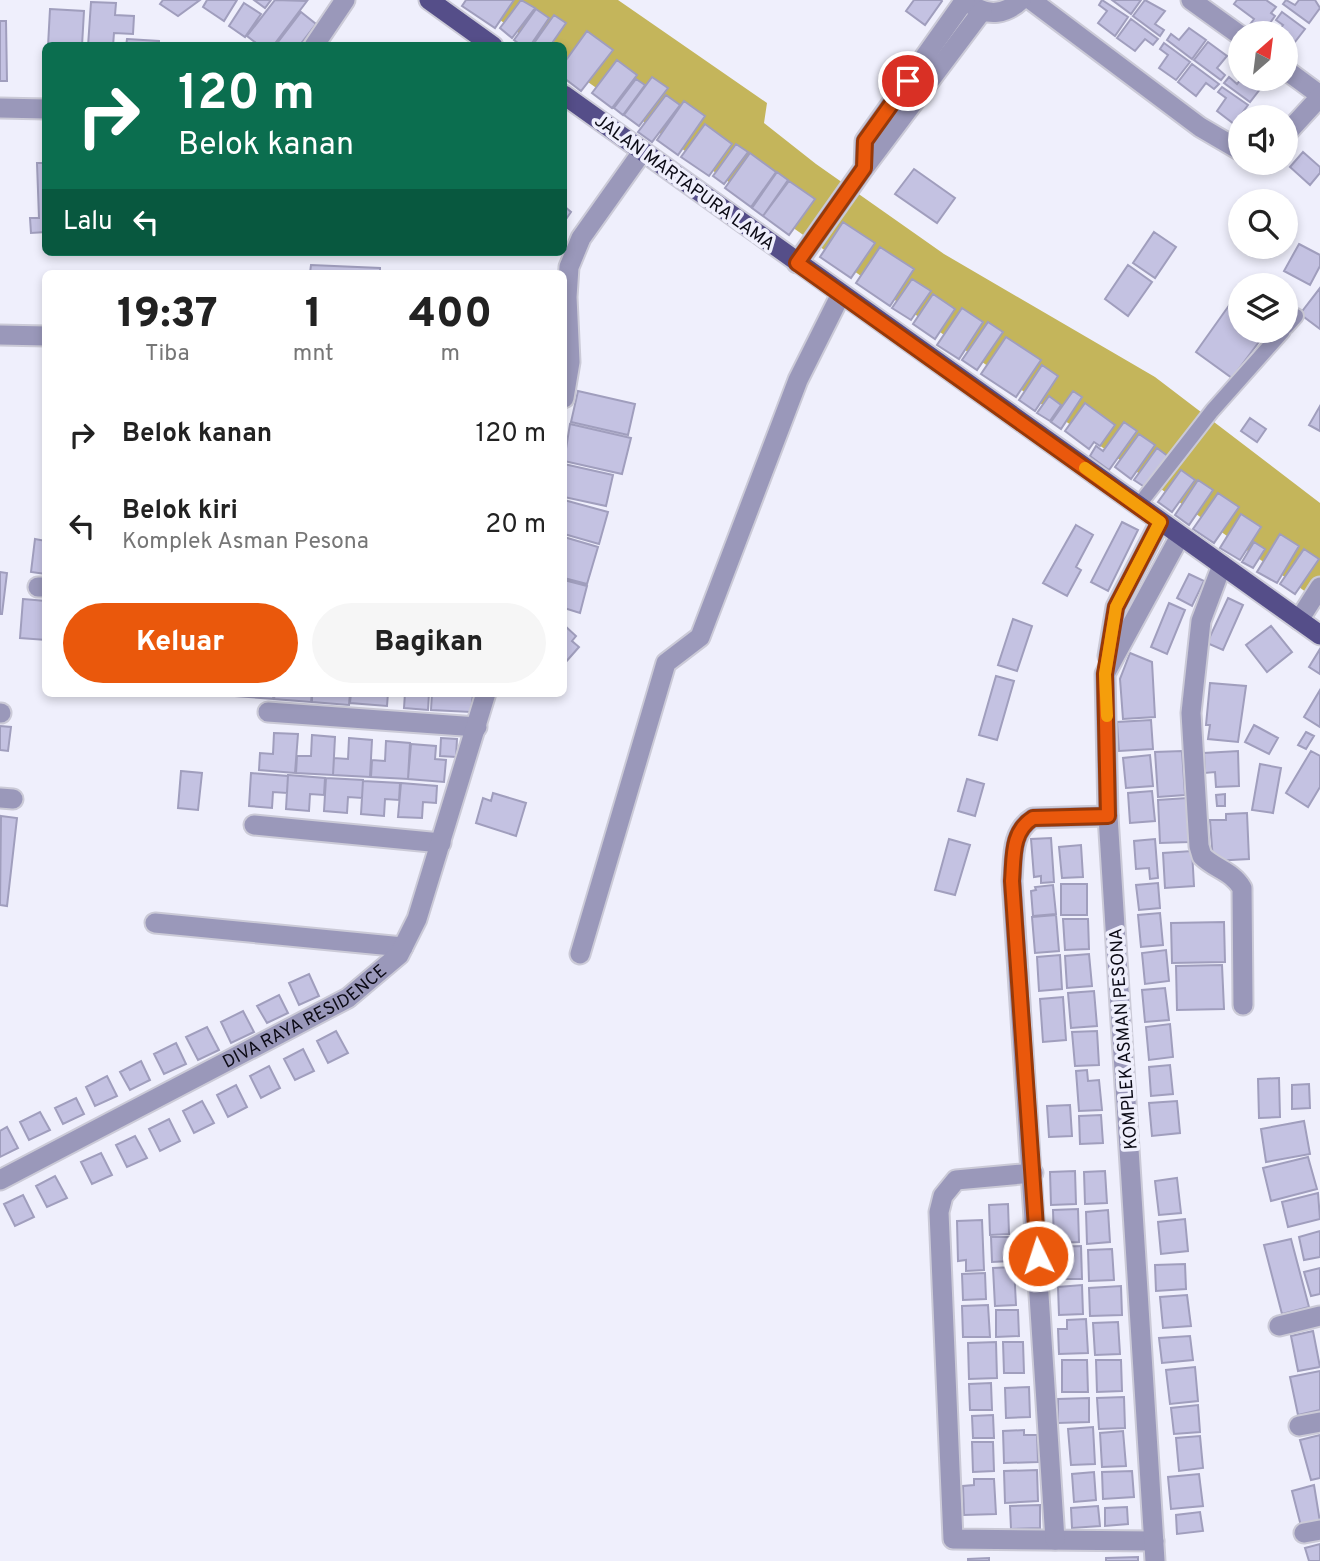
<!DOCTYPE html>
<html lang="id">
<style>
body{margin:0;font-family:Overpass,sans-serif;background:#f6f6f6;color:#222;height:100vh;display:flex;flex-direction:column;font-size:26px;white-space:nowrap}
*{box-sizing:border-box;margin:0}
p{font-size:23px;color:#767676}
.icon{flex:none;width:38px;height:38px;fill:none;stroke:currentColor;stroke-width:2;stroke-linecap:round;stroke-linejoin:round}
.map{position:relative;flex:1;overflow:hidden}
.drawer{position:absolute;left:42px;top:270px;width:525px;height:427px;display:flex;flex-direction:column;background:#fff;border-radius:10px;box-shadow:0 4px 10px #0003}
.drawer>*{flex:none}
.guide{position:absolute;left:42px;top:42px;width:525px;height:214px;border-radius:10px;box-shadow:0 4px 10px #0003;background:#0b6e4f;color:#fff;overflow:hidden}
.needle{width:46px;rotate:28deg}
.tools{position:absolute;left:1228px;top:21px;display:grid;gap:14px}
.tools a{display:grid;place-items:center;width:70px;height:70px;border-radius:50%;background:#fff;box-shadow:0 4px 10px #0003;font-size:35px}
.pin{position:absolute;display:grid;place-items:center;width:60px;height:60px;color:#fff;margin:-30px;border:4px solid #fff;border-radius:50%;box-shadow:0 2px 7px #0007}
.me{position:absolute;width:77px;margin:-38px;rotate:356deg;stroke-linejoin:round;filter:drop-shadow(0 0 5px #0008)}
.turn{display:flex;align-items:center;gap:24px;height:147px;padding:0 21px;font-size:32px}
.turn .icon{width:91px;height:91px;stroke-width:2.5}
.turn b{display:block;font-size:49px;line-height:60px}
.then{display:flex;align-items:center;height:66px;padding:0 21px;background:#0003;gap:14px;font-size:26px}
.eta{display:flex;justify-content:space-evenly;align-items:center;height:119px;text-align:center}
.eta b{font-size:42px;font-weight:800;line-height:49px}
.button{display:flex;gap:14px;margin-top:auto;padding:14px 21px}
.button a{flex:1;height:80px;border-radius:42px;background:#ea580c;color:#fff;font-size:28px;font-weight:800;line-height:80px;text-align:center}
.button a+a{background:#f6f6f6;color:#222}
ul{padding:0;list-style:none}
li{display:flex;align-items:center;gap:21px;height:91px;padding:0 21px}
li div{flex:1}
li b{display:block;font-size:26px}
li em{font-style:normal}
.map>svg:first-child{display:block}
</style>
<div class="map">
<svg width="1320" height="1561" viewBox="0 0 1320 1561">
<rect width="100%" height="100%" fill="#efeffc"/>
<path fill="#c4b55b" d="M471,0H618L767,103L764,123L816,164L944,254L1155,377L1320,503V602L564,65V46L536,45Z"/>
<path fill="#c4c2e2" stroke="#a09ebd" stroke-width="2" d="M163,0H200L178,16L160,4Z
M207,0H237L224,21L203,7Z
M254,0H271L265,8Z
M275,0L307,1L273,46H260L247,36Z
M466,0H514L495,28L462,6Z
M521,0L535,8L512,38L500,28Z
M914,0H941L942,1L925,25L906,11Z
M1102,0L1128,17L1115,36L1098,23L1107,11L1099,5Z
M1112,0H1141L1131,14Z
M1145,0L1165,11L1155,24L1164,30L1160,36L1133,16Z
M1237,0H1266L1276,7L1271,13L1275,16L1263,33L1249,26L1254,19L1234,4Z
M1286,0L1295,5L1299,0H1315L1320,8L1309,23L1283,4Z
M91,2L116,3L115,15L134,16L133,34L114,33L113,46H88Z
M244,3L261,14L245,37L229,26Z
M50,9L84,11L82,46H48Z
M536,9L549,18L530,46H522L514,40Z
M301,12L316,24L299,46H275Z
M1282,12L1305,29L1291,47L1286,43V33H1277L1283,25L1276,20Z
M554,15L566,23L550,46H532Z
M1131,19L1158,39L1153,45L1145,39L1135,51L1117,38Z
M0,21H6L7,81H0Z
M1189,28L1206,40L1192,59L1167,40L1171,34L1179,40Z
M587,31L613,50L581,91L564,78V63Z
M127,39L159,41V46H126Z
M1208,42L1227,56L1217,68L1225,75L1221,80L1194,60Z
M1164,43L1190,62L1176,80L1159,68L1168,55L1160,49Z
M617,60L637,75L612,108L592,93Z
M1192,64L1219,84L1214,89L1206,83L1196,96L1178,82Z
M652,77L668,88L639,126L624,115Z
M1229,77L1237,84L1241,79H1257L1264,84L1250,102L1224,83Z
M636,79L645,85L623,115L614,108Z
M1222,87L1248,105L1234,124L1217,111L1226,98L1218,92Z
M666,95L680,105L652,142L638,132Z
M684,101L705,116L678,155L657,140Z
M705,124L732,144L709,176L681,157Z
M736,144L748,152L724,184L713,176Z
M1303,152L1320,167V173L1310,185L1290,167Z
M750,153L776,172L751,207L725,188Z
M37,163H46V232L31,233L30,218H39Z
M914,169L955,198L937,223L895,194Z
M777,172L788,180L763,216L752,208Z
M789,181L815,199L789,235L763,216Z
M564,206L571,212L564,222Z
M843,222L875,243L851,278L820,257Z
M1154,232L1176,247L1155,278L1133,263Z
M1299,244L1320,255V266L1310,285L1284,271Z
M880,247L914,269L890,306L856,283Z
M311,265L380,268V273H310Z
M1128,265L1152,282L1128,316L1105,299Z
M912,279L931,291L911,320L892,308Z
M1320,288V329L1300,314Z
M933,294L955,309L935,339L913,324Z
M1235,297L1241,301V331H1267L1232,378L1196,352Z
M962,308L983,322L959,359L937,345Z
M988,322L1003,332L977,370L962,360Z
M1006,337L1041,360L1016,397L981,374Z
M1042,365L1058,376L1035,411L1019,400Z
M578,391L635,404L628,435L571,422Z
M1073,391L1082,397L1061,429L1051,422Z
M1049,396L1061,405L1050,421L1037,413Z
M1085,403L1115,425L1100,446L1094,442L1089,449L1065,431Z
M1320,406V431L1309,425Z
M1250,418L1266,429L1257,442L1241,431Z
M1124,422L1137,431L1109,470L1090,456L1096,446L1103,451Z
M570,424L631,438L622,474L564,461Z
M1139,434L1155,445L1131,479L1115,467Z
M1157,448L1169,457L1146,488L1134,480Z
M564,464L613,475L606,506L564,497Z
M1181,470L1195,480L1172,512L1158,502Z
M1198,480L1213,490L1189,525L1175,515Z
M1218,493L1239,507L1214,543L1193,529Z
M564,500L608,512L599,544L564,534Z
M1241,514L1261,527L1240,560L1220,548Z
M1122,522L1138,530L1108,591L1091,582Z
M1076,525L1093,535L1076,567L1081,570L1067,596L1043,583Z
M1280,534L1299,546L1277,583L1257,572Z
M564,537L598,547L587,584L564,578Z
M35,539L46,541V574L31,572Z
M1254,542L1265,549L1253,568L1242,562Z
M1304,549L1319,559L1295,594L1280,584Z
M0,572L7,573L2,614H0Z
M1189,574L1204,581L1192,606L1177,598Z
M564,580L587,586L580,613L564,608Z
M1228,598L1243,605L1223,650L1207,643Z
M23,599L46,601V640L20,638Z
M1169,603L1185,610L1167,654L1151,647Z
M1013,619L1032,626L1017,671L998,665Z
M564,625L576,636L572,641L579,647L564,664Z
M1271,626L1292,652L1267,672L1246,645Z
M1320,649V674L1309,667Z
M1130,653L1152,662L1155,717L1123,719L1120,679Z
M996,676L1014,681L997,740L979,735Z
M1210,683L1246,686L1238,742L1208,739L1210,725H1206Z
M1320,690V727L1304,717Z
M237,693H274L273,699L236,696Z
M275,693H312L311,702L274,699Z
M312,693H350L349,705L312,702Z
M351,693H388L387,706L350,703Z
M405,693H429L428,710L404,708Z
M432,693H473L471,712L431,710Z
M1151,720L1153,749L1119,751L1117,722Z
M1254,725L1278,738L1269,754L1245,742Z
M0,726L11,727L8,751L0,750Z
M1306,732L1314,736L1306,749L1298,745Z
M274,733L298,734L295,773L259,770L260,753L273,754Z
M312,735L335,737L333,775L296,773L297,756H311Z
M349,738L372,740L370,777L333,775L334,758L348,759Z
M441,738L457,739L456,757L440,756Z
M386,741L410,743L408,779L371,777L372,760L385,761Z
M411,744L436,746L435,759L446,760L444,782L408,779Z
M1182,751L1185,795L1158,797L1155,752Z
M1238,751L1239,786L1216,787L1215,772L1205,773L1204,753Z
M1311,751L1320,756V787L1308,807L1286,793Z
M1150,755L1153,786L1126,788L1123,758Z
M1260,764L1281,768L1273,813L1252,810Z
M181,771L202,773L198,810L178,808Z
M251,773L288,776L287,793L273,792L272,808L249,806Z
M288,775L325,778L324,795L310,794L309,811L286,809Z
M326,778L363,780L362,798L348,797L347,813L324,811Z
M967,779L984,784L975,816L958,811Z
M363,781L400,783L399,800L385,799L384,816L361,814Z
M401,783L437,786L436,803L423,802L422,818L398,817Z
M1152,791L1155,821L1130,823L1128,793Z
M493,793L526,803L516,836L476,823L483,798L491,801Z
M1225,794V806H1217L1216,795Z
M1187,798L1189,842L1160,843L1158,800Z
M1247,813L1249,859L1213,861L1210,820H1226V814Z
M1,816L17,818L7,906L0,905Z
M1051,838L1054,882L1041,883V876L1034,877L1031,839Z
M949,839L970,845L955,895L935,890Z
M1155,839L1158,878L1150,879L1149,868L1136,869L1134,841Z
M1081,845L1083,877L1062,878L1059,847Z
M1192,851L1194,886L1165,888L1163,853Z
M1158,883L1160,908L1139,910L1136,885Z
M1061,884H1087V915H1061Z
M1053,885L1056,914L1033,916L1031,891L1036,890L1035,887Z
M1160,913L1163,945L1141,947L1138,915Z
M1056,915L1059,951L1035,953L1032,917Z
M1063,919H1088L1089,949L1065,950Z
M1224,922L1225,962L1172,963L1171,923Z
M1166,950L1169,981L1145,984L1142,953Z
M1089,954L1092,986L1067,988L1065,956Z
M1060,955L1062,989L1039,991L1037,957Z
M1222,965L1224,1009L1177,1010L1176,966Z
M309,974L319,996L299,1005L289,983Z
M1165,988L1169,1020L1145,1022L1142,990Z
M1094,991L1097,1026L1071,1028L1068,993Z
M279,995L288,1013L267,1023L257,1006Z
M1063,997L1066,1040L1043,1042L1040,999Z
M243,1011L254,1032L231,1043L221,1022Z
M1170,1024L1173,1057L1149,1060L1146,1027Z
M207,1027L219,1050L198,1060L186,1037Z
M336,1031L348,1053L328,1063L317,1041Z
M1097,1031L1099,1065L1075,1066L1072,1032Z
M176,1043L186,1064L164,1074L154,1054Z
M303,1049L314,1071L295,1080L284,1059Z
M141,1061L150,1080L130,1090L120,1072Z
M1170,1065L1173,1094L1151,1096L1149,1067Z
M269,1066L280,1088L261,1098L250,1076Z
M1087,1070L1088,1081L1099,1080L1102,1110L1079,1111L1076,1071Z
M107,1076L117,1096L95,1106L86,1087Z
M1279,1078L1280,1117L1259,1118L1258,1079Z
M1309,1084L1310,1108L1292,1109V1085Z
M236,1085L247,1107L228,1117L217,1095Z
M76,1098L84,1114L63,1124L55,1108Z
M202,1101L214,1123L194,1133L183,1111Z
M1177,1101L1180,1133L1152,1136L1149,1103Z
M1070,1105L1072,1136L1049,1137L1047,1106Z
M40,1112L50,1130L29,1140L20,1122Z
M1101,1115L1103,1143L1080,1144L1079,1116Z
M169,1119L180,1141L160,1151L149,1129Z
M1304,1121L1310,1154L1266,1162L1261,1129Z
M7,1127L18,1148L0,1157V1131Z
M135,1136L147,1158L127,1167L116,1145Z
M101,1153L112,1175L92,1184L81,1162Z
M1308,1157L1317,1189L1271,1201L1263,1168Z
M1075,1171L1076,1204L1051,1205L1050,1172Z
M1105,1171L1107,1203L1085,1204L1084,1172Z
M55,1176L67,1198L47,1207L36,1186Z
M1177,1178L1181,1213L1159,1215L1155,1181Z
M1318,1193L1320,1219L1288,1227L1282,1202Z
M23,1195L34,1217L15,1226L4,1204Z
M1008,1204L1009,1234L990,1235L989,1205Z
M1078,1209L1079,1242L1054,1243L1053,1210Z
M1108,1210L1110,1242L1087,1244L1086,1212Z
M1185,1219L1188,1251L1161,1254L1158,1222Z
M982,1220L984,1270L966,1271V1260L958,1261L957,1221Z
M1320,1231V1257L1304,1260L1299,1237Z
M991,1237H1010L1011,1261L992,1262Z
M1291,1239L1309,1307L1282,1314L1264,1245Z
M1081,1246L1082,1279H1052L1051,1247Z
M1112,1249L1114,1280L1089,1281L1088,1250Z
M1185,1264L1186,1289L1156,1291L1155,1265Z
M1014,1267L1016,1305L995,1306L993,1268Z
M1320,1268V1294L1311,1296L1304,1272Z
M985,1273L986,1299L963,1300L962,1274Z
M1082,1285L1083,1314L1059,1315L1058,1287Z
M1121,1286L1122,1315L1090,1316L1089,1288Z
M1187,1295L1191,1326L1163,1328L1160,1297Z
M988,1305L990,1337H963L962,1306Z
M996,1310H1018L1019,1336L996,1337Z
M1086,1319L1088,1353L1059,1354L1058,1329H1067V1320Z
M1118,1322L1120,1354L1095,1355L1093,1323Z
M1313,1331L1320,1367L1298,1371L1291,1336Z
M1190,1336L1193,1360L1162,1363L1159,1338Z
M996,1342L997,1378L969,1379L968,1343Z
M1003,1342H1023L1024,1373H1004Z
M1062,1360H1087L1088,1392H1062Z
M1096,1360H1121L1122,1391L1097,1392Z
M1195,1367L1198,1401L1170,1404L1166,1370Z
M1320,1371V1410L1298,1415L1290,1377Z
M991,1383L992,1410H970L969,1384Z
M1029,1387L1030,1417L1006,1418L1005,1388Z
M1124,1397L1125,1428L1099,1429L1097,1398Z
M1089,1398V1422L1058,1423V1399Z
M1198,1405L1200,1432L1174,1434L1171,1408Z
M993,1415L994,1438H973L972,1416Z
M1093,1427L1095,1464L1071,1465L1068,1429Z
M1024,1430V1435H1037L1038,1462L1004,1463L1003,1431Z
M1123,1431L1126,1466L1102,1467L1100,1433Z
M1320,1435V1478L1311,1480L1300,1440Z
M1200,1436L1203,1468L1179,1471L1176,1438Z
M972,1442H993L994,1471L973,1472Z
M1037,1470L1038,1501L1005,1503L1004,1471Z
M1132,1471L1134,1497L1103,1499L1102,1472Z
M1094,1472L1096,1500L1074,1502L1072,1474Z
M1199,1474L1203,1506L1171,1509L1168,1477Z
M974,1479H994L996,1514L964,1515L963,1486L974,1485Z
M1314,1485L1320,1522L1301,1526L1292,1491Z
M1040,1505V1528L1011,1529L1010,1506Z
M1098,1506L1100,1526L1072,1528L1071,1508Z
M1127,1507L1128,1524L1105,1526V1508Z
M1200,1512L1203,1531L1177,1534L1176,1515Z
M1320,1544V1561H1309L1305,1548Z
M1138,1557V1561H1106V1558Z
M989,1558V1561H968V1559Z"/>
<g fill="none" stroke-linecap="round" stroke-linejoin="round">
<defs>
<path id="service" d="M1286,327L1296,316
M1138,506L1212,411L1283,331"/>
<g id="minor">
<path d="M1031,0L1200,127L1241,151"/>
<path d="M1191,0L1241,36"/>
<path d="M972,5C989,17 1006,14 1021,0"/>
<path d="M314,46L345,0"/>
<path d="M1286,70L1320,95"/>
<path d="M0,108L46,109"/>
<path d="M1286,134L1320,97"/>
<path d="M864,168L982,11"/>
<path d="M797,263L864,168L865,141L965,0"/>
<path d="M0,335L46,336"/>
<path d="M564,398L570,362L567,297L569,267L581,238L642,152"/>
<path d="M1222,565L1201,621L1191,713L1199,846L1202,856C1215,869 1232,871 1242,888L1243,1005"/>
<path d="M38,587H46"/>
<path d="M1299,620L1320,587"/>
<path d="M1108,656L1116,607L1160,522"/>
<path d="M268,712L477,727"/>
<path d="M0,713H1"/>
<path d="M0,798L13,799"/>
<path d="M254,825L441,843"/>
<path d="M155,923L403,947"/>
<path d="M580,954L666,663L700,637L798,380L841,294"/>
<path d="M1033,1173L956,1180L943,1196L939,1212L953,1539L1154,1541"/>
<path id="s1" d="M0,1180L348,998L399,955L417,919L486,693"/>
<path d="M1279,1326L1320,1316"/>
<path d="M1299,1426L1320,1422"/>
<path d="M1304,1533L1320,1530"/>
<path d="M1055,1540L1012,881C1014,857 1011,832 1033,818L1108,816"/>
<path d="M1155,1561L1108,816L1105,674L1180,536"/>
</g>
<path id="primary" d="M429,0L493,46
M564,95L1320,635"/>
</defs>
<use href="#service" stroke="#cbcad7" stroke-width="18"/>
<use href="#minor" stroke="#cbcad7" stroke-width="23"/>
<use href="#primary" stroke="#cbcad7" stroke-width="23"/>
<use href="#service" stroke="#9a98ba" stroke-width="14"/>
<use href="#minor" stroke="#9a98ba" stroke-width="19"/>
<use href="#primary" stroke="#554e89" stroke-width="19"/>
</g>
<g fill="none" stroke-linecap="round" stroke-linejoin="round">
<defs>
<path id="route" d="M908,81L865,141L864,168L797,263L1160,522L1116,607L1105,674L1108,816L1033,818C1011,832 1014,857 1012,881L1038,1256"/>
</defs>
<use href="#route" stroke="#983908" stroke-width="18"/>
<use href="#route" stroke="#ea580c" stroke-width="12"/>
<path stroke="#f59e0b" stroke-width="12" d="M1085,468L1160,522L1116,607L1105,674L1107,716"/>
</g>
<g text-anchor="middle" stroke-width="7" stroke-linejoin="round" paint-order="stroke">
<g font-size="18" fill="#0b0a15" stroke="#efeffc">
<text transform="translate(685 182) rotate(36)" y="6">JALAN MARTAPURA LAMA</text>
<text dy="6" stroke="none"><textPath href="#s1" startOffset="346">DIVA RAYA RESIDENCE</textPath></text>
<text transform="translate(1123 1039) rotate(-94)" y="6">KOMPLEK ASMAN PESONA</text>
</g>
</g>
</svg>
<div class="tools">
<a><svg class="needle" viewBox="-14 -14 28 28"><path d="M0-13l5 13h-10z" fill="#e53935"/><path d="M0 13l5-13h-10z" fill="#767676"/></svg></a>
<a><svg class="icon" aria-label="sound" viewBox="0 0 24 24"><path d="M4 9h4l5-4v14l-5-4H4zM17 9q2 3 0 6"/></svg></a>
<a><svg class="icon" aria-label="search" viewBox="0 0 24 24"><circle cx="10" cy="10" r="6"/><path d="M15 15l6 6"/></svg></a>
<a><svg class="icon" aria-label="layers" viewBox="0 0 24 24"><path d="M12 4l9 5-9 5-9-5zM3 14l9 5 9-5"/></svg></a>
</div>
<div class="pin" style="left:908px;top:81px;background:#d93025"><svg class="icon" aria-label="arrive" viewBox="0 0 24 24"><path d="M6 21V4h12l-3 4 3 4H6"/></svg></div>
<svg class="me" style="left:1038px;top:1256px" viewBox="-20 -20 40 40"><circle r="17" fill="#ea580c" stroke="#fff" stroke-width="3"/><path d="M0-11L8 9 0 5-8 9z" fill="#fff"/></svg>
<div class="guide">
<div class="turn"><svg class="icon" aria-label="right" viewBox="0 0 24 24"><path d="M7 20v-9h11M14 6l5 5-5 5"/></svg><div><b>120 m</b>Belok kanan</div></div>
<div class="then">Lalu<svg class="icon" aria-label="left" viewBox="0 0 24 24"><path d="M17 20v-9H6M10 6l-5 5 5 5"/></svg></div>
</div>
<section class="drawer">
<div class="eta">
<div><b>19:37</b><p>Tiba</p></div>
<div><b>1</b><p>mnt</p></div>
<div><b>400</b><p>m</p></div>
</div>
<ul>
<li><svg class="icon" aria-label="right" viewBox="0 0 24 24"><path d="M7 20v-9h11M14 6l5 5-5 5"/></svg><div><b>Belok kanan</b></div><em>120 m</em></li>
<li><svg class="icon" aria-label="left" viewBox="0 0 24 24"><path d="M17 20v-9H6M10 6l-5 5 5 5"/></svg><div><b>Belok kiri</b><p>Komplek Asman Pesona</p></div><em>20 m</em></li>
</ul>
<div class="button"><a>Keluar</a><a>Bagikan</a></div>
</section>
</div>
